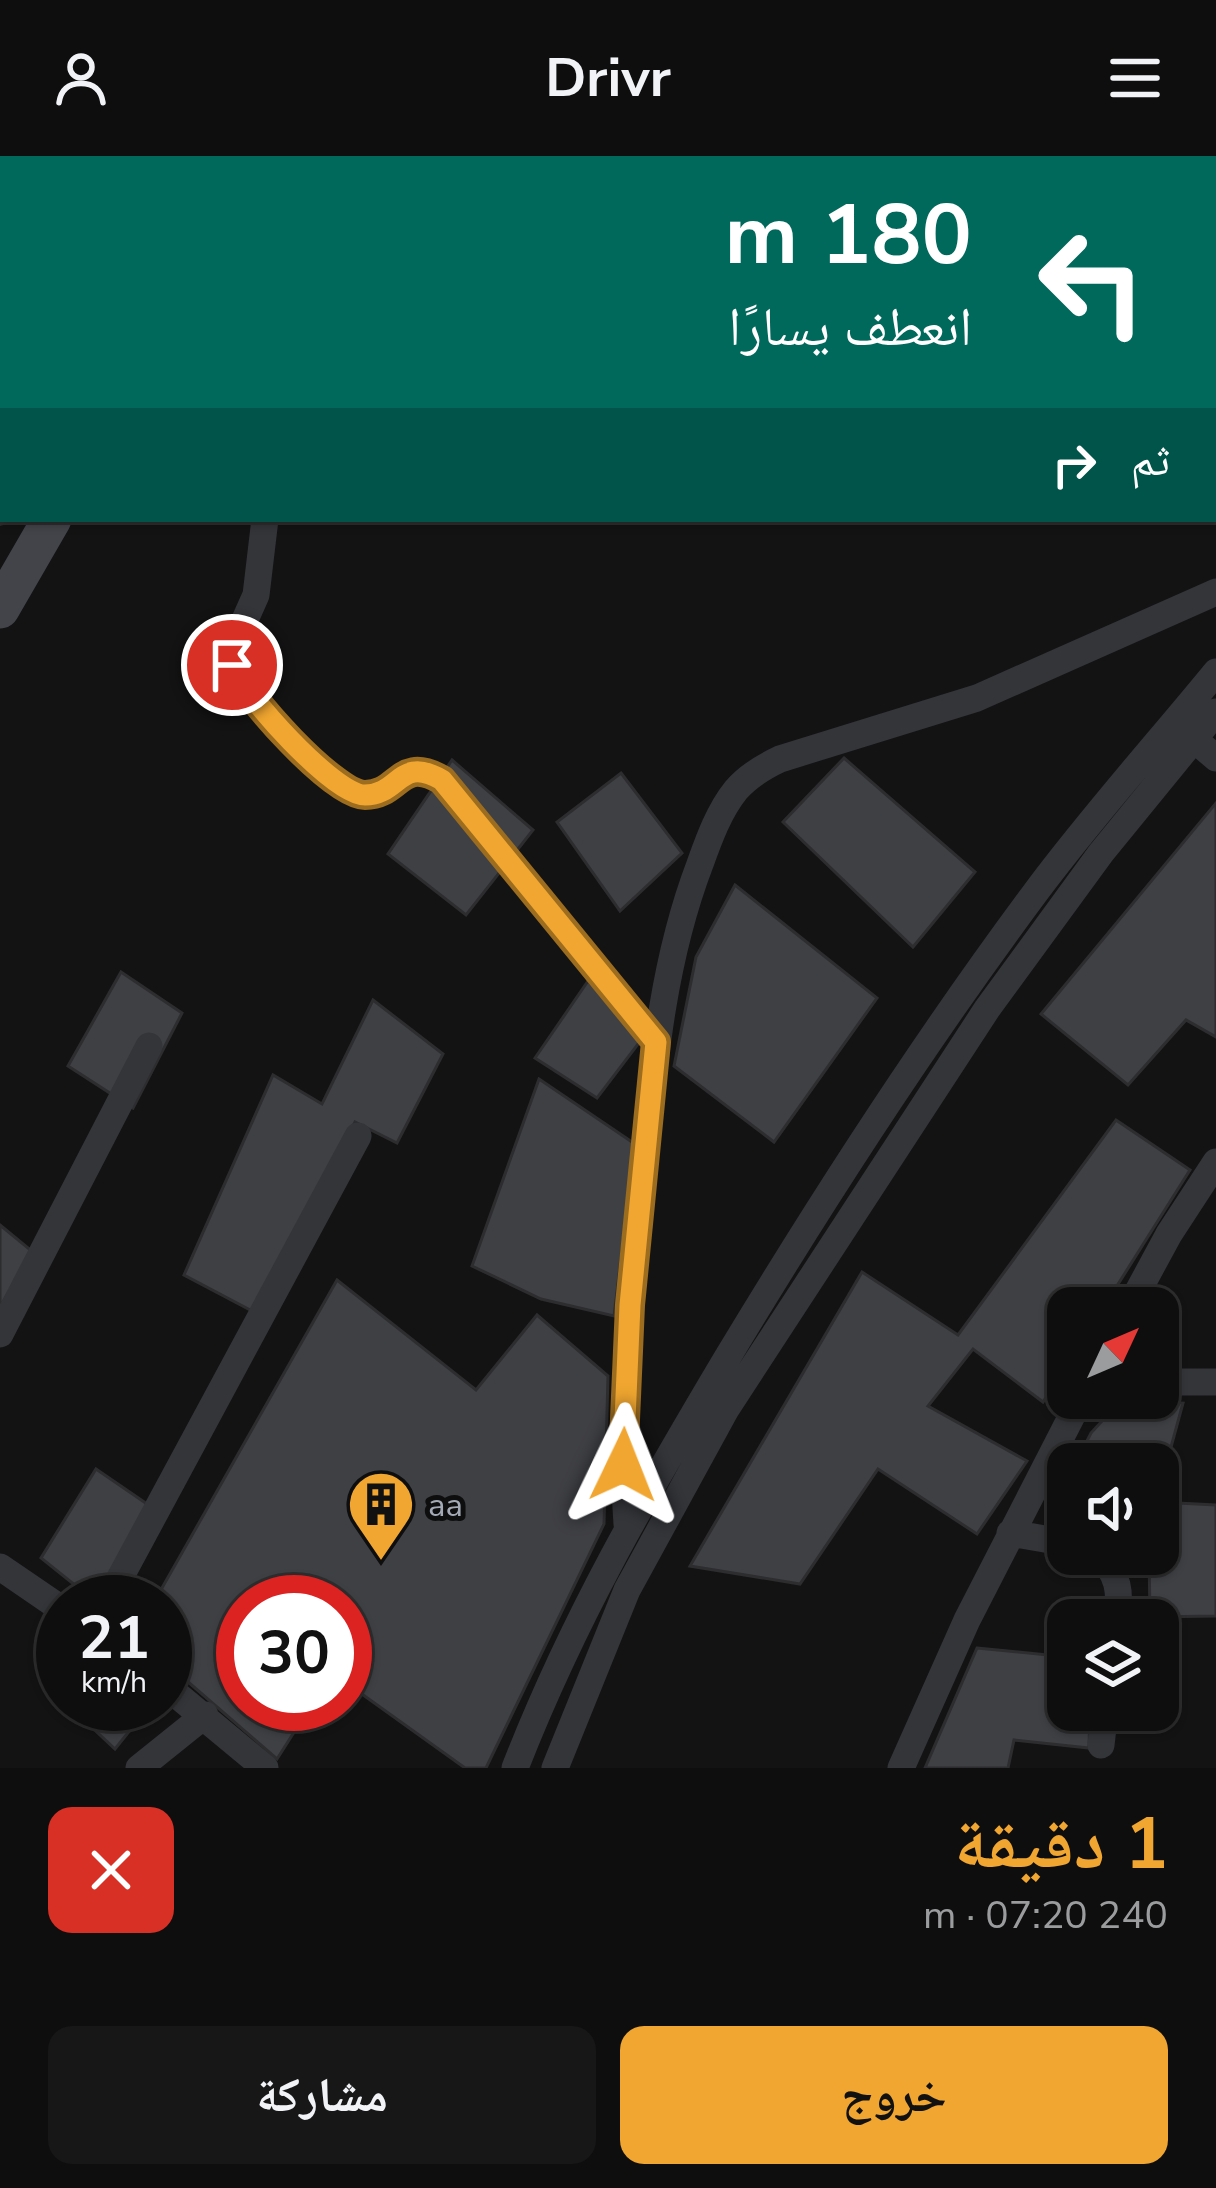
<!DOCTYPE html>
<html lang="ar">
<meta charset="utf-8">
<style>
body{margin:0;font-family:"Nunito Sans","Noto Naskh Arabic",sans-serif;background:#171718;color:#f1f3f6;direction:rtl;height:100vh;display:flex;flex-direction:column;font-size:45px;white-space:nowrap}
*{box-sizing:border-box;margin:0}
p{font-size:39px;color:#9b9c9e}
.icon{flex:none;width:66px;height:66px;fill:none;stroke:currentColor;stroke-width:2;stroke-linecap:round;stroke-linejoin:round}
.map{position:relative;height:1612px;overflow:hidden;direction:ltr}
.panel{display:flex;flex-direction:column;background:#0e0e0f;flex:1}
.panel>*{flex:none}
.guide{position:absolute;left:0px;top:0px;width:1218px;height:366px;box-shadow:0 3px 9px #0004,0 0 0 3px #2e2e2f;direction:rtl;background:#00695c;color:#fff;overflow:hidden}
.needle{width:78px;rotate:46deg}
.tools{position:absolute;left:1047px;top:1131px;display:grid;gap:24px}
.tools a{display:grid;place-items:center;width:132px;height:132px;border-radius:24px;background:#0e0e0f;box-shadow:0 3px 9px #0004,0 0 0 3px #2e2e2f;font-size:60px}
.speed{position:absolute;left:36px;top:1419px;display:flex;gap:24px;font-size:60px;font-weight:700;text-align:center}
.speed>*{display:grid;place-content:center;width:156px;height:156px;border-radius:50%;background:#0e0e0f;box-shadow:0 3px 9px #0004,0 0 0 3px #2e2e2f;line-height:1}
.speed small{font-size:30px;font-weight:400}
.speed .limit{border:18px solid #d22;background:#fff;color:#111}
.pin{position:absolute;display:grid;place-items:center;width:102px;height:102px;color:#fff;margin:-51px;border:6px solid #fff;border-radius:50%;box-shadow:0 3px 12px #0007}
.me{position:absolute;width:132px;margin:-66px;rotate:2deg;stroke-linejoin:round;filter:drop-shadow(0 0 9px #0008)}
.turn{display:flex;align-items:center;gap:42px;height:252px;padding:0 48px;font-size:54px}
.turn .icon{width:156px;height:156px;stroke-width:2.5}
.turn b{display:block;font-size:84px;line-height:102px}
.then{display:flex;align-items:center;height:114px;padding:0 48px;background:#0003;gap:24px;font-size:45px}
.round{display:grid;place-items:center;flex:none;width:126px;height:126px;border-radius:24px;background:#171718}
.overview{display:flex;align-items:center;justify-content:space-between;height:204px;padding:0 48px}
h1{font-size:72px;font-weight:700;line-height:90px;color:#f0a630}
.cta{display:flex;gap:24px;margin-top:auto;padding:24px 48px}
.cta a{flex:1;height:138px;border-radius:24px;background:#f0a630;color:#111;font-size:48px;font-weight:700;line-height:138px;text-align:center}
.cta a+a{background:#171718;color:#f1f3f6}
header{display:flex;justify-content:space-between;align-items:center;height:156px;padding:0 48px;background:#0e0e0f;font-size:54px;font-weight:700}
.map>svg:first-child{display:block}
</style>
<header><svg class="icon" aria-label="menu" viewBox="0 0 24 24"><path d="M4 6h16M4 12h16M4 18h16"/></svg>Drivr<svg class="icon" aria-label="person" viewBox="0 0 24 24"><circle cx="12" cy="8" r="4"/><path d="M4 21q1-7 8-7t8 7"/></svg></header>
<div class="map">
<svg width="1216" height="1612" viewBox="0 0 1216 1612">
<rect width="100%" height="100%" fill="#131314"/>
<path fill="#3f4044" stroke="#2d2d30" stroke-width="3" d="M1159,0H1216V48L1215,3Z
M844,602L975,716L913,791L783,666Z
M452,604L533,674L466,759L388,698Z
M621,617L682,697L620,755L557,666Z
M1216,647V881L1186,864L1128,929L1041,858Z
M735,729L877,842L774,986L674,910L696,801Z
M121,816L182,857L133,952L68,910Z
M588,825L645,879L597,942L535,902Z
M373,844L443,898L397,987L355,966L254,1156L184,1119L273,919L322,948Z
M539,923L635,988L614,1160L541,1143L472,1110Z
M1116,964L1190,1014L1103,1152H1068V1207L1043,1246L973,1193L928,1250L1027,1305L977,1378L878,1313L800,1428L690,1410L862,1116L958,1179Z
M0,1069L33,1096L0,1151Z
M337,1124L476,1234L537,1159L608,1220L604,1368L486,1612H465L345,1526V1446H243V1548H312L277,1603L165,1506V1446H154Z
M1123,1242L1183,1247L1158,1339V1308H1075L1091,1277Z
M96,1313L150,1350L96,1446L41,1402Z
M1158,1346L1216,1349V1460L1150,1461L1149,1398H1158Z
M977,1492L1068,1501V1554H1090L1089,1592L1014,1584L1008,1612H925Z
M67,1548H151L115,1593Z"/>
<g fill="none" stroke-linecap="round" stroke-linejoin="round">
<path stroke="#343539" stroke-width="27" d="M686,0L687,3
M265,363L256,439L232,493V509L237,522C257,548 335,641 367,639C401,636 400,600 442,624L656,886
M1182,573L1216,602
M1129,1152L1169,1078L1216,1006
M0,1178L149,890
M1158,1226H1216
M627,1368C619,1255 631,1143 642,1031C653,920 660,813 700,708C709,683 719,655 736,634C748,620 763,611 780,603L977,542L1216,436
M1010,1377L1068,1387
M1098,1398C1119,1418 1121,1437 1117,1464
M0,1411L63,1454
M107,1446L358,980
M165,1529L265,1612
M1101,1589L1105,1554
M139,1612L205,1559
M515,1612C573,1463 646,1338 727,1202C824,1041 926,883 1038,733C1094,658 1157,588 1216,516
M555,1612L627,1434L726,1253L987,853L1101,697L1216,556
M901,1612L967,1464L1081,1242"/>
<path stroke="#424449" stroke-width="39" d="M122,3L123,0
M169,3L170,0
M0,350L3,343
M0,453L52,363"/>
</g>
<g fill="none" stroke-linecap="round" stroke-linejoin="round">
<defs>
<path id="route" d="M232,509C243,538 334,639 365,639C400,639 399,599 442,624L656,886L630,1149L623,1309"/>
</defs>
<use href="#route" stroke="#9c6c1f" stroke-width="30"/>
<use href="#route" stroke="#f0a630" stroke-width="21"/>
</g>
<defs>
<symbol id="building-pin" viewBox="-11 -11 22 30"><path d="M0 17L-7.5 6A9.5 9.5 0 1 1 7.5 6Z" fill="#f0a630" stroke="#0e0e0f"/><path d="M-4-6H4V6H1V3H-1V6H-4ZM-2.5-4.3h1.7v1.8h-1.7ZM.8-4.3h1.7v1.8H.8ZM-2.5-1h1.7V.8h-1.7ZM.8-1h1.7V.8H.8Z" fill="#111"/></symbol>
</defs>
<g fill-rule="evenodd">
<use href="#building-pin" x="343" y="1310" width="76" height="104"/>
</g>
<g text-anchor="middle" stroke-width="10" stroke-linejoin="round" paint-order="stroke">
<g font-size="33" fill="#a4aab5" stroke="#0e0e0f" text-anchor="start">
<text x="428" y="1360">aa</text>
</g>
</g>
</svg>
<div class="tools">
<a><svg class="needle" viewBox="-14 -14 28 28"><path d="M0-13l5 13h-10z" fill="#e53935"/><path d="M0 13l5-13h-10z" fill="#9b9c9e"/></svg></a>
<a><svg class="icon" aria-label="sound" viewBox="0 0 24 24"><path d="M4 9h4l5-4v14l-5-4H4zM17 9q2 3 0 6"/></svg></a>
<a><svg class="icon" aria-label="layers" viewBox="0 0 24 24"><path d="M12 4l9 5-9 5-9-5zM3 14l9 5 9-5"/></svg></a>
</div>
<div class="speed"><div>21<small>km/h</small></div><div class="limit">30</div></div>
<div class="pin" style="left:232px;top:509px;background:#d93025"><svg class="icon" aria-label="arrive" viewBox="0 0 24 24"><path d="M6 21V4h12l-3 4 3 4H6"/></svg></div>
<svg class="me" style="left:623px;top:1309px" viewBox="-20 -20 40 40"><path d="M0-17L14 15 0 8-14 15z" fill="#f0a630" stroke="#fff" stroke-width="4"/></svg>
<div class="guide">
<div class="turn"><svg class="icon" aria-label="left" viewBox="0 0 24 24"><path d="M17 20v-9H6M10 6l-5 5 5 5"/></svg><div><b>180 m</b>انعطف يسارًا</div></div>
<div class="then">ثم<svg class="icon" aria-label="right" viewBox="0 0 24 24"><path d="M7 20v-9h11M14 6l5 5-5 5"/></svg></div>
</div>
</div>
<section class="panel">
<div class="overview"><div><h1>1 دقيقة</h1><p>240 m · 07:20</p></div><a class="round" style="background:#d93025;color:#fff"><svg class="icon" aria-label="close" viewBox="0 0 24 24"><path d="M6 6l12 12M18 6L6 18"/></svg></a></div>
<div class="cta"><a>خروج</a><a>مشاركة</a></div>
</section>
